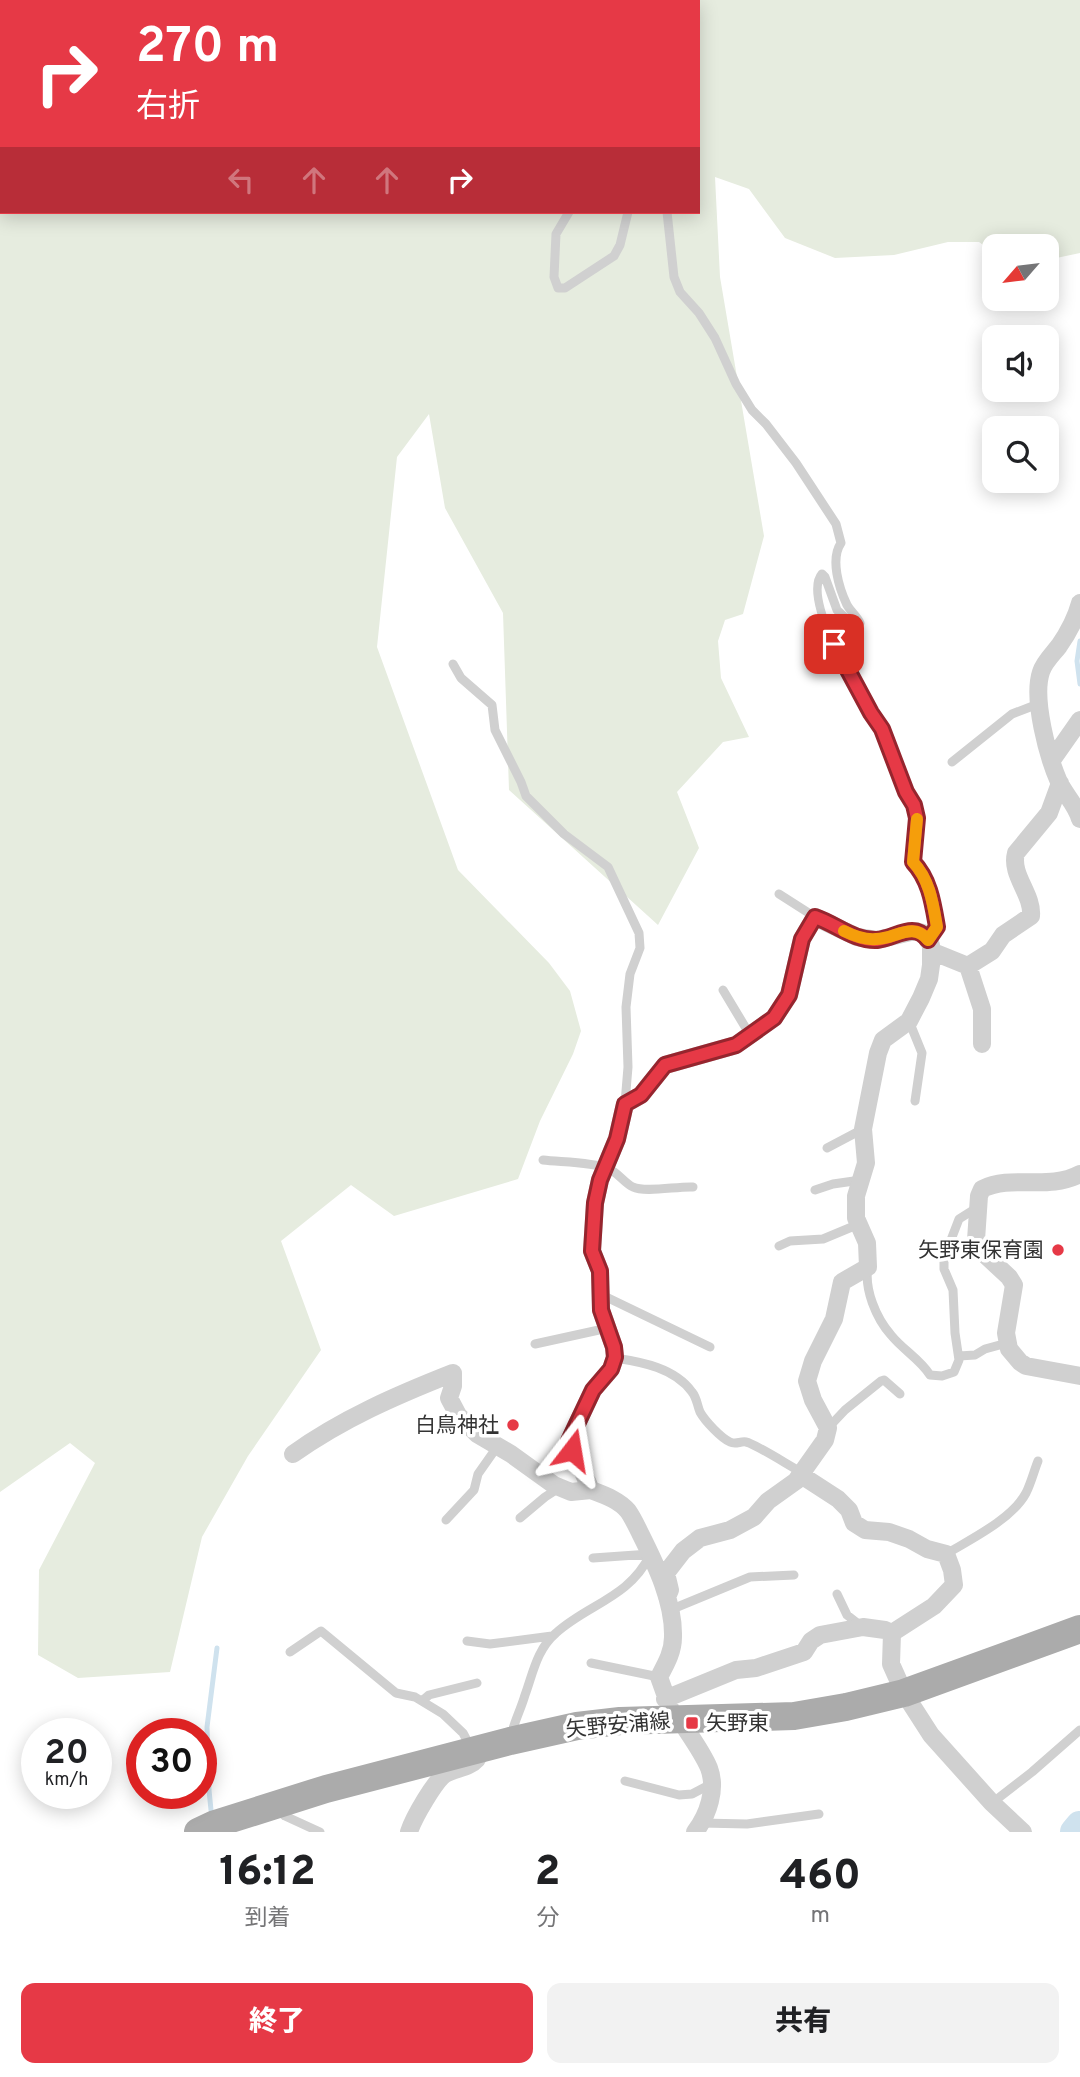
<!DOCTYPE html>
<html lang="ja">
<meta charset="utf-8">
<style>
body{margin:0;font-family:Overpass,"Noto Sans JP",sans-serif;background:#f2f2f2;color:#202124;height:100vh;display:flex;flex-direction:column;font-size:26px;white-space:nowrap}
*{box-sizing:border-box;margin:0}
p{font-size:23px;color:#757577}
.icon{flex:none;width:38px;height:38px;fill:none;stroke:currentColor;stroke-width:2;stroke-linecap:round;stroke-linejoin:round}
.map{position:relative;height:1832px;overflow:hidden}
.drawer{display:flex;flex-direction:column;background:#fff;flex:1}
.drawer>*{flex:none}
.guide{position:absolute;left:0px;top:0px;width:700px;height:214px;box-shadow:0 4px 18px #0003;background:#e63946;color:#fff;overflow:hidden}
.needle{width:46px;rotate:242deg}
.buttons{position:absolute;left:982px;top:234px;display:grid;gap:14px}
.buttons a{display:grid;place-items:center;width:77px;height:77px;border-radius:14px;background:#fff;box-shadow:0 4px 18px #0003;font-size:35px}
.speed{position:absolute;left:21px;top:1718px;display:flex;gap:14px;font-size:35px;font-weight:700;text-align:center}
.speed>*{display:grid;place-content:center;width:91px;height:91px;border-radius:50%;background:#fff;box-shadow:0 4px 18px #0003;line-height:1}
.speed small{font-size:18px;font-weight:400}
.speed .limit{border:10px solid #d22;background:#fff;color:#111}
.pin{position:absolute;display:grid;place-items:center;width:60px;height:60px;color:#fff;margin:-30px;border-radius:14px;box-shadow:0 4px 10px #0006}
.me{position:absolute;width:77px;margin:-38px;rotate:14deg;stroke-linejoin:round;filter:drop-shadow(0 0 5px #0008)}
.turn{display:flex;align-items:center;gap:24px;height:147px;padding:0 21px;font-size:32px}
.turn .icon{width:91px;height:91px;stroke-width:2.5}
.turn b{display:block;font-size:49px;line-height:60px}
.lanes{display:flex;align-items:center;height:66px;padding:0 21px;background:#0003;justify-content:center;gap:35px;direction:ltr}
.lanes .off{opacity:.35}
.eta{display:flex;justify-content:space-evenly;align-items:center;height:119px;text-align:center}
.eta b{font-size:42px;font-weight:800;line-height:49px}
.action{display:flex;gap:14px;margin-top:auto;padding:14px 21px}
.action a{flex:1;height:80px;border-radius:14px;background:#e63946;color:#fff;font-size:28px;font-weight:800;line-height:80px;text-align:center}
.action a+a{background:#f2f2f2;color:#202124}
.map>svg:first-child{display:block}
</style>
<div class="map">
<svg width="1080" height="1832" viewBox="0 0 1080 1832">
<rect width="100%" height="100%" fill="#fff"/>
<path fill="#e6ecdf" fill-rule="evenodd" d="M0,0H1080V253L1047,260L1046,247H994V253L979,242H948L894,255L835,258L785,238L749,189L715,177L720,277L764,536L743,614L725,620L718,641L721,678L749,737L723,742L677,792L699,848L658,925L509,790L503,613L445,508L429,414L397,457L377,647L458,870L549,963L570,991L581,1031L573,1054L540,1121L518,1179L394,1216L351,1185L281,1241L321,1350L248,1456L202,1537L170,1672L78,1678L38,1655L39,1570L95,1463L70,1443L0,1492ZM2,2H698V212H2Z"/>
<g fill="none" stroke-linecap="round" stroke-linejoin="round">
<path stroke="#cfe2ee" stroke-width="5" d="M1080,641L1077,661L1080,684
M211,1810L209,1790L207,1727L217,1648"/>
<path stroke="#cfe2ee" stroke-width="30" d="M1075,1832L1080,1826"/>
<path stroke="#d0d0d0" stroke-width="9" d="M569,212L556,234L554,277L558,288H565L614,256L620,245L628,212
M667,212L674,277L680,292L699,313L715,338L736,384L752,410L766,424L796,463L836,524L841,543C830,559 839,588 847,605C851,612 857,616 860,623L853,625L837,610L825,577L822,574C802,597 855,687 869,711C873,718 879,723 882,729C893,747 896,770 905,790C908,796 913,802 915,809C919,825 915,845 913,862C930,880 933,904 937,927L928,941
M453,664L461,678L492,705L495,730L521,782L526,796L564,834L608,867L639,933L640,948L630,974L626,1007L628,1067L625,1103
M952,762L1012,714L1038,704
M779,894L815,917
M723,990L750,1035
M909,1021L922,1053L915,1101
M827,1148L863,1129
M543,1160C560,1162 592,1162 607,1168C618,1172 624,1183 633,1187C645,1193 678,1186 693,1187
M815,1190L833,1184L861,1180
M779,1246L790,1241L823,1239L859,1224
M868,1267C864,1289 876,1318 891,1335C903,1350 920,1359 930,1375L942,1376L954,1372L959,1360L955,1333L953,1290L944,1269V1258L959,1219L978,1207
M602,1295L710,1347
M535,1344L608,1328
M959,1356L975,1355L985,1349L1007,1343
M615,1358C642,1362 675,1368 692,1392C697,1398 697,1405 700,1412C705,1421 721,1438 730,1442C736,1445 740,1441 746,1442C756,1444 791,1467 803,1473
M828,1428L845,1410L881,1381L884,1380L900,1394
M520,1518L545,1497L559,1488
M446,1520L474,1490L478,1474L497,1447
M946,1554C971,1539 1012,1519 1026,1493C1031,1483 1034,1471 1038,1461
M593,1558L650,1554
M837,1594L847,1615L861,1626
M670,1610L750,1577L794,1575
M467,1641L490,1644L552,1636
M290,1652L321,1631L396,1693L415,1697L443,1714L463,1733L470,1746
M591,1663L659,1677
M422,1701L429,1695L477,1683
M511,1736C514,1722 521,1709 525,1695C533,1673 537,1649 556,1633C588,1604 629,1598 650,1555
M625,1781L679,1795L692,1794L711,1784
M992,1803L1032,1772L1080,1730
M278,1810L285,1816L320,1832
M702,1823L747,1824L819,1814"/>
<path stroke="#d0d0d0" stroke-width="18" d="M1080,603C1076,618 1068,633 1059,646C1053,654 1044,662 1041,672C1032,699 1048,757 1059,782C1066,796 1076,805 1080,819
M1052,760L1080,720
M931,951L968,966L992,951L1003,935L1031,916C1033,894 1010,875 1016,853L1049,813L1060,783
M968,966L982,1009V1044
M1080,1174C1048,1191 1013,1174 982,1189L979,1196L976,1240L980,1250L1009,1277L1014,1285L1006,1333L1009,1349L1020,1362L1026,1366L1080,1376
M293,1454C342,1419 397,1395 453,1373V1386L449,1398L458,1415L477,1434L511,1454L554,1485L571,1492L591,1490
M667,1597L670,1590L666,1573L683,1551L700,1538L730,1530L754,1517L768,1501L796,1481L825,1440L828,1428L813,1400L807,1381L813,1361L834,1319L842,1282L868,1267L867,1243L856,1218V1196L866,1163L863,1129L878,1053L883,1040L909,1021L921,998L929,979L931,965V945L923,933L915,931L877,940L857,937L815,917L802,939L789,995L774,1018L736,1045L665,1065L641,1095L625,1104L617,1139L600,1180L595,1203L592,1251L600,1271L601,1310L614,1347L615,1358L611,1369L593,1390L569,1441L591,1490C604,1495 619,1500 628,1511C633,1518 637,1527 641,1535C656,1565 674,1602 673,1637C673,1652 666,1664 659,1677L674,1719
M892,1633L891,1664L904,1693L931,1735L992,1803L1023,1832
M665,1699L736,1670L756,1668L804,1652L811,1641L820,1635L863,1627L885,1630L892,1633L934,1606L954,1585L952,1570L946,1554L927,1549L909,1539L889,1532L865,1530L854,1523L849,1510L838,1499L801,1475
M680,1720C689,1734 703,1753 709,1768C717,1789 708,1815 695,1832
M409,1832C413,1819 436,1778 447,1773C458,1768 470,1767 477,1759"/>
<path stroke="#ababab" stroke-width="28" d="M198,1832L215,1824L326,1789L510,1741L577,1726L620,1721L794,1716L846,1707L904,1693L1080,1629"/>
</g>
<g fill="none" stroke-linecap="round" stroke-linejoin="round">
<defs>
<path id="route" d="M572,1450L569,1441L576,1426L593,1390L611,1369L615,1357L614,1347L601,1310L600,1271L592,1251L595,1203L600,1180L617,1139L625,1104L641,1095L665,1065L736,1045L774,1018L789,995L802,939L815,917C836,924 854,941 877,940C896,938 914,921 928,940L937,927C933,904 930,880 913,862L917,818L914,805L906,792L882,729L871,713L834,644"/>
</defs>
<use href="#route" stroke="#96252e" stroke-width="18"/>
<use href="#route" stroke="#e63946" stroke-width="12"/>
<path stroke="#f59e0b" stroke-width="12" d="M844,931C854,936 865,940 876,939C895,939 913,921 928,940L937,927C933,904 930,880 913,862L917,819"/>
</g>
<g fill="#e63946" stroke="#fff" stroke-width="2.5">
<circle cx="1058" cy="1250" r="7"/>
<circle cx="513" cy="1425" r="7"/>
<rect x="685" y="1716" width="14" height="14" rx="3.5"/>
</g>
<g text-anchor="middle" stroke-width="7" stroke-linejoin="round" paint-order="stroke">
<g font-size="21" fill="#333" stroke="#fff" text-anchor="end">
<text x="1044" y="1257">矢野東保育園</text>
<text x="499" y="1432">白鳥神社</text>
<text x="706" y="1730" text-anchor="start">矢野東</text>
</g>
<g font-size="21" fill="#333" stroke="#fff">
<text transform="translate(618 1725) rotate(-5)" y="7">矢野安浦線</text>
</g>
</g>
</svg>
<div class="buttons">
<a><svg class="needle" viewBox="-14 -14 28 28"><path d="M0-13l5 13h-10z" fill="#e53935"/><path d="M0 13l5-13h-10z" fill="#757577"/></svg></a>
<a><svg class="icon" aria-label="sound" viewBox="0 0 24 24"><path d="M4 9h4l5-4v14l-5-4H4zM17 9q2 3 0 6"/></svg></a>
<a><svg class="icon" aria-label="search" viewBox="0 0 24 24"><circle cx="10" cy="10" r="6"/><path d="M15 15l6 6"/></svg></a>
</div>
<div class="speed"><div>20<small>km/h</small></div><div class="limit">30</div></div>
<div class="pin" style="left:834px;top:644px;background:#d93025"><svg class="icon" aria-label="arrive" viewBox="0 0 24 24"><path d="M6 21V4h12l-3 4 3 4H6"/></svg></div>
<svg class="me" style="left:572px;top:1450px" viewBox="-20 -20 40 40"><path d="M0-17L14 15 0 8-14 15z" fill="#e63946" stroke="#fff" stroke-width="4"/></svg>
<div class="guide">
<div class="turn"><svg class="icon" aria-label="right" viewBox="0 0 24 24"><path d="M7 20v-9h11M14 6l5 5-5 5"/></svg><div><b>270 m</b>右折</div></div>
<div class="lanes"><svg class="icon off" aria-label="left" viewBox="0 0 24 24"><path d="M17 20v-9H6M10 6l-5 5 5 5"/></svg><svg class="icon off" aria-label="ahead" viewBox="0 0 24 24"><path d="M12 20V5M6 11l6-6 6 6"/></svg><svg class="icon off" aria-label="ahead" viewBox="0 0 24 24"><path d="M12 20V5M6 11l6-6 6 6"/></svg><svg class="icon" aria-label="right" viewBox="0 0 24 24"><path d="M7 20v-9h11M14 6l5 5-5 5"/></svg></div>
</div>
</div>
<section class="drawer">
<div class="eta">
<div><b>16:12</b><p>到着</p></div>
<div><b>2</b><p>分</p></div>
<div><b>460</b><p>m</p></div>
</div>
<div class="action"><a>終了</a><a>共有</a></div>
</section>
